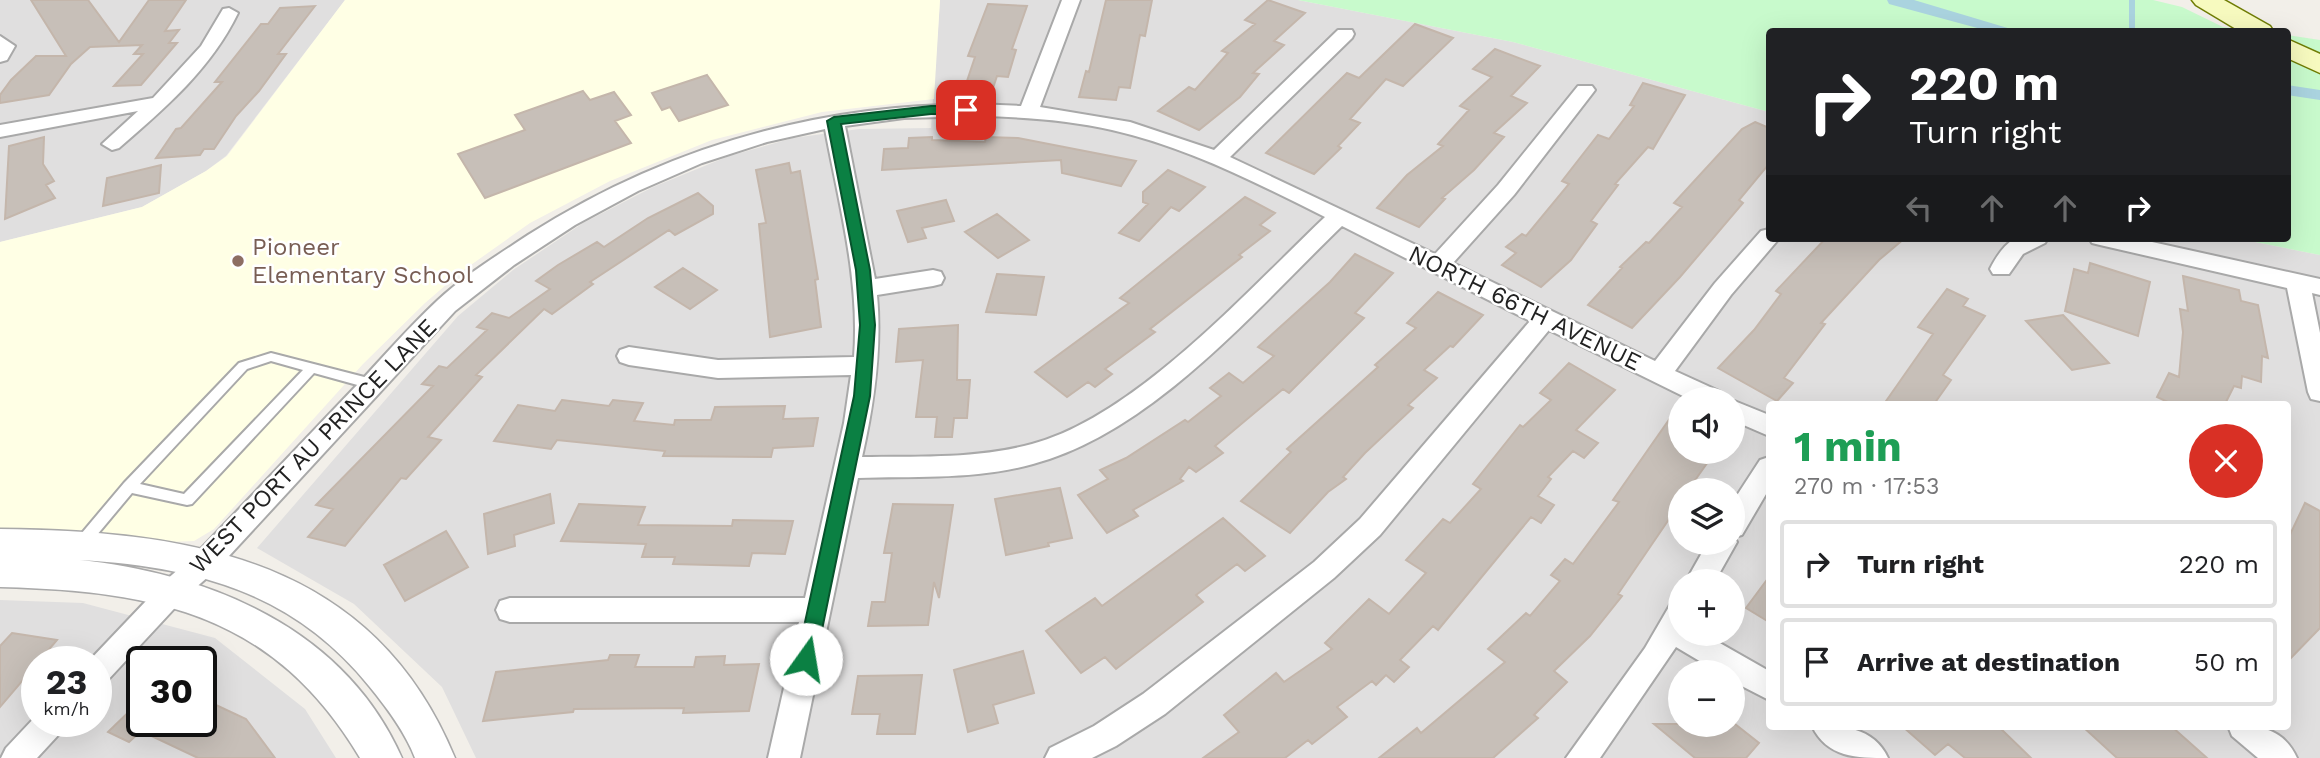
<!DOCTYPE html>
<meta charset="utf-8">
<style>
body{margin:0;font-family:"Work Sans",sans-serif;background:#f2f2f2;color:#202124;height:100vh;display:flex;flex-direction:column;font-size:26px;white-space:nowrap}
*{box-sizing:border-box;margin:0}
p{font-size:23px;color:#757577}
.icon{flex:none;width:38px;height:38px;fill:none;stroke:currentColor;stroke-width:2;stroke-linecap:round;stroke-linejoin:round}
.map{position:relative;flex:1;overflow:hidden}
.drawer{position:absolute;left:1766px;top:401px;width:525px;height:329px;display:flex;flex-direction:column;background:#fff;border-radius:7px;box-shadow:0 7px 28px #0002}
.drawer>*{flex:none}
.banner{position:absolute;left:1766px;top:28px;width:525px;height:214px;border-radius:7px;box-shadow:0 7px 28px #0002;background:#202124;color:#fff;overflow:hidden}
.buttons{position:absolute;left:1668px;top:387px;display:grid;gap:14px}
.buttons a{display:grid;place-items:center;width:77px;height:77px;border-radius:50%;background:#fff;box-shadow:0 7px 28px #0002;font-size:35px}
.speed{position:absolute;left:21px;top:646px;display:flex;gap:14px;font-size:35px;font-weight:700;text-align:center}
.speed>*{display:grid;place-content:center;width:91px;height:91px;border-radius:50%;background:#fff;box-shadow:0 7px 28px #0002;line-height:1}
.speed small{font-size:18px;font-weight:400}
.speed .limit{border:4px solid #111;border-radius:10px;background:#fff;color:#111}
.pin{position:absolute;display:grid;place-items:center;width:60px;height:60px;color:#fff;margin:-30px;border-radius:14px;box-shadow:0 4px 10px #0006}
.me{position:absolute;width:77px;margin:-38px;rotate:13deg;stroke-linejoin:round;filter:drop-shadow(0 0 5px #0008)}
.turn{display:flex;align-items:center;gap:24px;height:147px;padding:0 28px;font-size:32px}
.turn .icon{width:91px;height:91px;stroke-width:2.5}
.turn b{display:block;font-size:49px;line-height:60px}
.lanes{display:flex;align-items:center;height:66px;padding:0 28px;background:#0003;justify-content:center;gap:35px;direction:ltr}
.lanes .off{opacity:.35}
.round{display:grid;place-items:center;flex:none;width:74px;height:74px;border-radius:37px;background:#f2f2f2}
.head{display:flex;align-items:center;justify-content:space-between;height:119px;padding:0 28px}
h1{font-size:42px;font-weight:700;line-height:52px;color:#1e9e55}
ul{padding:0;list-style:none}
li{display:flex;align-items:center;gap:21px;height:88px;margin:0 14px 10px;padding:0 14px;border:4px solid #e0e0e0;border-radius:7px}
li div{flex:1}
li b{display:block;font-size:26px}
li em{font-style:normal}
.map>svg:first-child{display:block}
</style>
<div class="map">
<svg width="2320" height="758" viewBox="0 0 2320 758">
<rect width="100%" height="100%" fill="#f2efe9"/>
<path fill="#e0dfdf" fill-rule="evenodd" d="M0,0H345L226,156L206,171L142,207L0,242Z
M940,0H1298L1513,42L1769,112V238H2235L2320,255V758H476L442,687L354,604L257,548L458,316L513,270L583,223L653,187L729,156L793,138L859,129L931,128ZM1680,399H1732V452H1680ZM1769,404H2287V726H1769ZM1680,490H1732V542H1680ZM1680,581H1732V634H1680ZM1680,672H1732V724H1680Z
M0,600L83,603L215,638L305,709L336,758H0ZM37,662H96V721H37ZM142,662H201V721H142Z"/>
<path fill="#ffffe5" d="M345,0H940L934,99L822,112L712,140L610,181L530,223L461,272L425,303L363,364L214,529L194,541L168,542L74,530L0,531V242L142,207L206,171L227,156Z"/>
<path fill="#c8facc" d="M1298,0H2153L2182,7L2223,27L2256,31L1769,32V112L1513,42Z
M2287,35L2320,40V255L2235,238H2287Z"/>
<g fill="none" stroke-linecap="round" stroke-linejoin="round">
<path stroke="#aad3df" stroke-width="6" d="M2132,0V32"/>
<path fill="#aad3df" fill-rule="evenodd" d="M1887,0H1914L2021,32H1992L1889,4Z
M2287,85L2320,90V100L2287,95Z"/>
</g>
<path fill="#c7bfb8" stroke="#c4b6ab" stroke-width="2" d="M31,0H88L119,42L149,0H186L165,31L179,30L169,43H177L141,85L114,86L143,54H134L142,45L90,47L71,64L49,95L0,103V95L11,80L36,56H66Z
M1106,0H1152L1145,36L1140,35L1130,88L1119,87L1116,100L1079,97L1086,71L1089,72Z
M1268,0L1305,13L1274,41L1284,45L1253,73L1259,74L1240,97L1199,130L1158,111L1189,87L1195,90L1228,53L1222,51L1255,24L1245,20Z
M988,4L1027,6L1012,49L1016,50L1008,77L997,76L992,91L964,90L975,57L968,56Z
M315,6L278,54H286L259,91L236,116L214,149H204L200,155L156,158L176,129L181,128L222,82H215L261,24H268L280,8Z
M1415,24L1453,38L1403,86L1386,79L1350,119L1360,123L1338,146L1341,148L1314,174L1266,153L1347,73L1359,78Z
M1495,49L1540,66L1511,96L1527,103L1494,133L1504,137L1474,170L1442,198L1445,199L1419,227L1377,208L1407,175L1443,146L1438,144L1469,110L1460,106L1492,77L1473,69Z
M707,75L728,105L679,121L670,107L662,110L652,93Z
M1643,83L1685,95L1653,149L1648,147L1615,184L1618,185L1591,221L1597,224L1571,260L1541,287L1502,265L1516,253L1506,247L1522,234L1526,236L1569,184L1562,181L1598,135L1609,139L1634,106L1630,105Z
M583,91L590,100L614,92L631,115L615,121L631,143L485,198L458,154L525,130L515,115Z
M1755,122L1769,128V164L1739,200L1743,203L1680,277L1632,328L1588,305L1622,268L1620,267L1646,242L1649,243L1682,207L1674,203L1742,129Z
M44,137L43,164L54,181L46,185L55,198L5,219L9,146Z
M932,137V140L985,142L986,137L1018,138L1136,161L1121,186L1062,173L1061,160L882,170L884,149L908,148L909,138Z
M789,163L791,173L800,171L818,279L815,280L821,327L770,337L759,224L766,223L756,170Z
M161,165L159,193L103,206L107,178Z
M1168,170L1205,187L1179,211L1171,207L1139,241L1119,233L1148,204L1143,202V192Z
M698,193L713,206V214L675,235L669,230L590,282L593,284L552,314L544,309L476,375L482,377L428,437L441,440L406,479L401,478L345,546L308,537L333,509L316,505L433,386L422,384L439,366L447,368L487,330L477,327L492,313L509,318L550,289L536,281L558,265L597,242L604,247L648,218Z
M1245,197L1275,213L1260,225L1270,231L1239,255L1242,257L1150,329L1155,332L1105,369L1112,374L1095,387L1088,382L1067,397L1035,372L1129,303L1120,298Z
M946,200L954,221L922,228L926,238L908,242L897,211Z
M997,214L1029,240L998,258L965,232Z
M1826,238H1905L1879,260L1821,323L1825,324L1784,378L1793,383L1777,401L1718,368L1754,330L1781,294L1776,291Z
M1355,254L1393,273L1355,313L1364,318L1289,393L1283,389L1215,446L1223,453L1196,472L1189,467L1180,479L1183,481L1133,510L1138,516L1107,533L1078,495L1108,479L1100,470L1126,458L1185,420L1188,422L1221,396L1210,388L1229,373L1243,383L1274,356L1258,347L1330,282Z
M2090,263L2150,282L2138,336L2065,311L2074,269L2088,273Z
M683,268L717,290L690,309L655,287Z
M997,274L1044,277L1036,315L986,312Z
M2183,276L2239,290L2241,301L2258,305L2268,358L2262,356L2261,382L2242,376L2241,388L2234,386L2225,404H2172L2157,397L2169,373L2179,377L2183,332L2180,309L2188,311Z
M1947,289L1968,299L1963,306L1985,316L1943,375L1951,380L1934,404H1884L1933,334L1918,327Z
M1438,292L1483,315L1453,347L1450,346L1424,370L1437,378L1408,405L1413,408L1365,453L1343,477L1346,479L1328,492L1290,533L1241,501L1291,452L1287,449L1378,367L1375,365L1416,328L1407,323Z
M2063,315L2109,363L2072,370L2026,321Z
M958,325L957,380H970L967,418H954L952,437H935L937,417H916L923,360L896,362L899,329Z
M1569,363L1615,390L1576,430L1598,443L1584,458L1573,451L1548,477L1551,479L1538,496L1554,505L1541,523L1531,517L1438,630L1433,626L1400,660L1409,667L1394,682L1386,675L1376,685L1372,681L1337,707L1347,717L1312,744L1308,740L1285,758H1203L1239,732L1224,715L1276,673L1284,682L1332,649L1325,643L1369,599L1389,614L1426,573L1406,560L1443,519L1450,523L1481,489L1473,484L1520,425L1523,427L1551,400L1540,393Z
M562,400L609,406L613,400L643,403L634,421L674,425L675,420H711L715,407L785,406L783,419L818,418L813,446L773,448L771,457L663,456L665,451L557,440L551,449L494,441L518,405L555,411Z
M1680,404V452H1715L1688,490H1680V503L1618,594L1622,596L1590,636L1554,671L1567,682L1534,715L1538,718L1493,758H1379L1417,728L1421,733L1505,662L1488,649L1526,613L1530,616L1560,581L1551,575L1565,559L1573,564L1619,502L1613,500Z
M1060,488L1072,538L1048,543L1049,546L1006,555L995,499Z
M550,494L554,523L514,535L515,546L488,554L484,514Z
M2305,503L2320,511V628L2287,662V541Z
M579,504L645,507L638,525L732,526L733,520L793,521L785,554L752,553L749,566L673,564L675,557H642L646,544L561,541Z
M893,504L953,505L939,598L934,582L928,625L868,626L872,602H885L892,553H884Z
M1223,518L1265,556L1245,571L1237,564L1196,595L1203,602L1116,669L1105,657L1081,673L1046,631L1095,598L1102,606Z
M446,531L468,567L405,601L384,565Z
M1769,577V622L1746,608Z
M12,633L57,640L0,707V646Z
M1023,651L1034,693L993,705L998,723L968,732L954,670Z
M610,655H639L635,667H694L696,657L725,656L724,665L759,664L749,711L683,713L684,708L574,709L573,712L483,721L496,672L608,660Z
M922,675L915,734H877L880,714H852L858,676Z
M201,698L246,719L275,758H198L141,731L129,742L108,732L142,699V721H201Z
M1654,724H1735L1759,743L1746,758H1695Z
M1902,726H1998L2031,758H1965L1948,744L1935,755Z
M2082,726H2171L2207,758H2117Z"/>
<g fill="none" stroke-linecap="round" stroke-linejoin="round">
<defs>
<path id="service" d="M271,353L372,379L378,384L372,389L314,373L192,504L187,505L132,493L86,548L81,550L76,548L74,544L76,540L124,483L239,363ZM271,361L303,370L184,494L140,484L247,369Z"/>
<path id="minor" d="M1062,0H1080L1040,107L1130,122L1214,150L1338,30H1352L1354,34L1352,38L1230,157L1435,254L1498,185L1578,86H1592L1595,90L1592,94L1514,195L1453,263L1655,361L1715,283L1761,231L1769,229V238H1779L1777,241L1731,295L1675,371L1721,392L1724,399H1689L1549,330L1380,535L1334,578L1165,714L1116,746L1092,758H1045L1050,748L1094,726L1143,694L1314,562L1360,519L1530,321L1342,226C1255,310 1153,432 1033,464C976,480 917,476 858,478L800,758H768L799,622H510L500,619L496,610L500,601L510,598H805L844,423L851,375L718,378L629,365L620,362L617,356L620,350L629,347L718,360L854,357C860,280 839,204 825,129L767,142L702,163L638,191L575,225L514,265L455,311L217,569L185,597L106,682L96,686V662H88L165,581L197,553C251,497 304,440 358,384C384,356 410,326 438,300C465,275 498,255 528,235C675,141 846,95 1021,106ZM979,116C1024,117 1069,120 1112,130C1187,147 1257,183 1325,217C1248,290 1135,417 1032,444C977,459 919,456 862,457C874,404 882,350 877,295L933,286L941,284L944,278L941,272L933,270L875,279L845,126L904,118Z
M229,8L238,13C211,69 165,108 119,148L112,150L102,144L138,111L0,137V125L153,98L201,46L223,9Z
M0,36L15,46L7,60L0,62Z
M2015,238H2048L2045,243L2023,254L2009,274H1993L1990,269C1996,257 2003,246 2015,238Z
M2089,238H2134L2320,279V295L2312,293L2320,333V401L2311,399L2308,392L2287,288L2100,245L2092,243Z
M1732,400L1769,415V436L1732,420Z
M1769,457V489L1742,535L1734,537L1737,542L1715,581H1686L1708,542H1732V503L1760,460Z
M1680,602V634H1704L1769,671V700L1732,681V672H1718L1676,647L1600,758H1566L1645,648L1670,605Z
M37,715V721H66L62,731L37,758H1L6,748Z
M1812,726C1842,726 1873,726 1888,758C1857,758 1827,758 1812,726Z
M2228,726C2258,726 2282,726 2297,758H2258L2232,736Z"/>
<path id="tertiary" d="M0,529C192,531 373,559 455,758H415C405,732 387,708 369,686C293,592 196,567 80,560C212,574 345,629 402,758H360C274,614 157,591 0,587Z"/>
<path id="secondary" d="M2192,0H2224L2270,26L2274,32H2241L2196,5Z
M2287,39L2320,54V73L2287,58Z"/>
</defs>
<use href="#service" stroke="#a9a9a9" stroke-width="4"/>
<use href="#minor" stroke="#a9a9a9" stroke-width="4"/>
<use href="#tertiary" stroke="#a9a9a9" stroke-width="3"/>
<use href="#secondary" stroke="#707d05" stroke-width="3"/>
<use href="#service" fill="#fff" fill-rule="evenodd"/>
<use href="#minor" fill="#fff" fill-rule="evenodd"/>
<use href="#tertiary" fill="#fff" fill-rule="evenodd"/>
<use href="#secondary" fill="#f7fabf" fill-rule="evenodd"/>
</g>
<path fill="#0b8043" stroke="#07532c" stroke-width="2" d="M931,106H966L972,110L966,114H931L841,124L870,270L875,325L870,396L816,659L813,665L806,668L800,665L797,659L854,396L860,325L856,270L827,121L834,117Z"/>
<circle fill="#8d6e63" stroke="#fff" stroke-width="2.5" cx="238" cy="261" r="7"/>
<g text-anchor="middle" stroke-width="5" stroke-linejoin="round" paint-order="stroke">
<g font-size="24" fill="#785e54" stroke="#fff" text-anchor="start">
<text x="252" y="255">Pioneer<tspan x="252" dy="28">Elementary School</tspan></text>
</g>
<g font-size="24" fill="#222" stroke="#fff">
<text transform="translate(1525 308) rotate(26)" y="8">NORTH 66TH AVENUE</text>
<text transform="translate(313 446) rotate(-46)" y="8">WEST PORT AU PRINCE LANE</text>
</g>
</g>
</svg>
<div class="buttons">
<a><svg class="icon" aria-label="sound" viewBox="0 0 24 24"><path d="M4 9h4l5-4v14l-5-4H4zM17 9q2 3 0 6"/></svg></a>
<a><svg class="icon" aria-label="layers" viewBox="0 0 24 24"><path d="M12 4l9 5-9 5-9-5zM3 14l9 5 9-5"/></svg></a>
<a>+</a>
<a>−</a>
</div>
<div class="speed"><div>23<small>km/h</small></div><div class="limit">30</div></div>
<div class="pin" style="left:966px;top:110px;background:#d93025"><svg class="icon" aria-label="arrive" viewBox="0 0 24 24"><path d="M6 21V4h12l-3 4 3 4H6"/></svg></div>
<svg class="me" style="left:806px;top:659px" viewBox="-20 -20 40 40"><circle r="19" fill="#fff"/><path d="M0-13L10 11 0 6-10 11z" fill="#0b8043"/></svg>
<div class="banner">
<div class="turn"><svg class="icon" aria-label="right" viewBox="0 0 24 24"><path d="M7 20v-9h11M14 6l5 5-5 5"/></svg><div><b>220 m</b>Turn right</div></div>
<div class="lanes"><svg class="icon off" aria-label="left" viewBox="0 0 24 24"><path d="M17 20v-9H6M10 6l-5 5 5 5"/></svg><svg class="icon off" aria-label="ahead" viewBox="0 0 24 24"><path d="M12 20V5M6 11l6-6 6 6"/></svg><svg class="icon off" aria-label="ahead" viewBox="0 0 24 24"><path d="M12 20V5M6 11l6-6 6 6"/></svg><svg class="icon" aria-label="right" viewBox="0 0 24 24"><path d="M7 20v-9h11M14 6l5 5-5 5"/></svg></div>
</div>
<section class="drawer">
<div class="head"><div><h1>1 min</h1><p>270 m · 17:53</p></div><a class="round" style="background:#d93025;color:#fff"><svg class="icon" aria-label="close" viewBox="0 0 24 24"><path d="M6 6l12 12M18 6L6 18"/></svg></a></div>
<ul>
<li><svg class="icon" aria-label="right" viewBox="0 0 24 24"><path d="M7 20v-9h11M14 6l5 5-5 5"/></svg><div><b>Turn right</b></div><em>220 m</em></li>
<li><svg class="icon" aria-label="arrive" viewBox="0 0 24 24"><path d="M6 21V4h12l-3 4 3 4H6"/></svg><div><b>Arrive at destination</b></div><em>50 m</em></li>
</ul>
</section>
</div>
